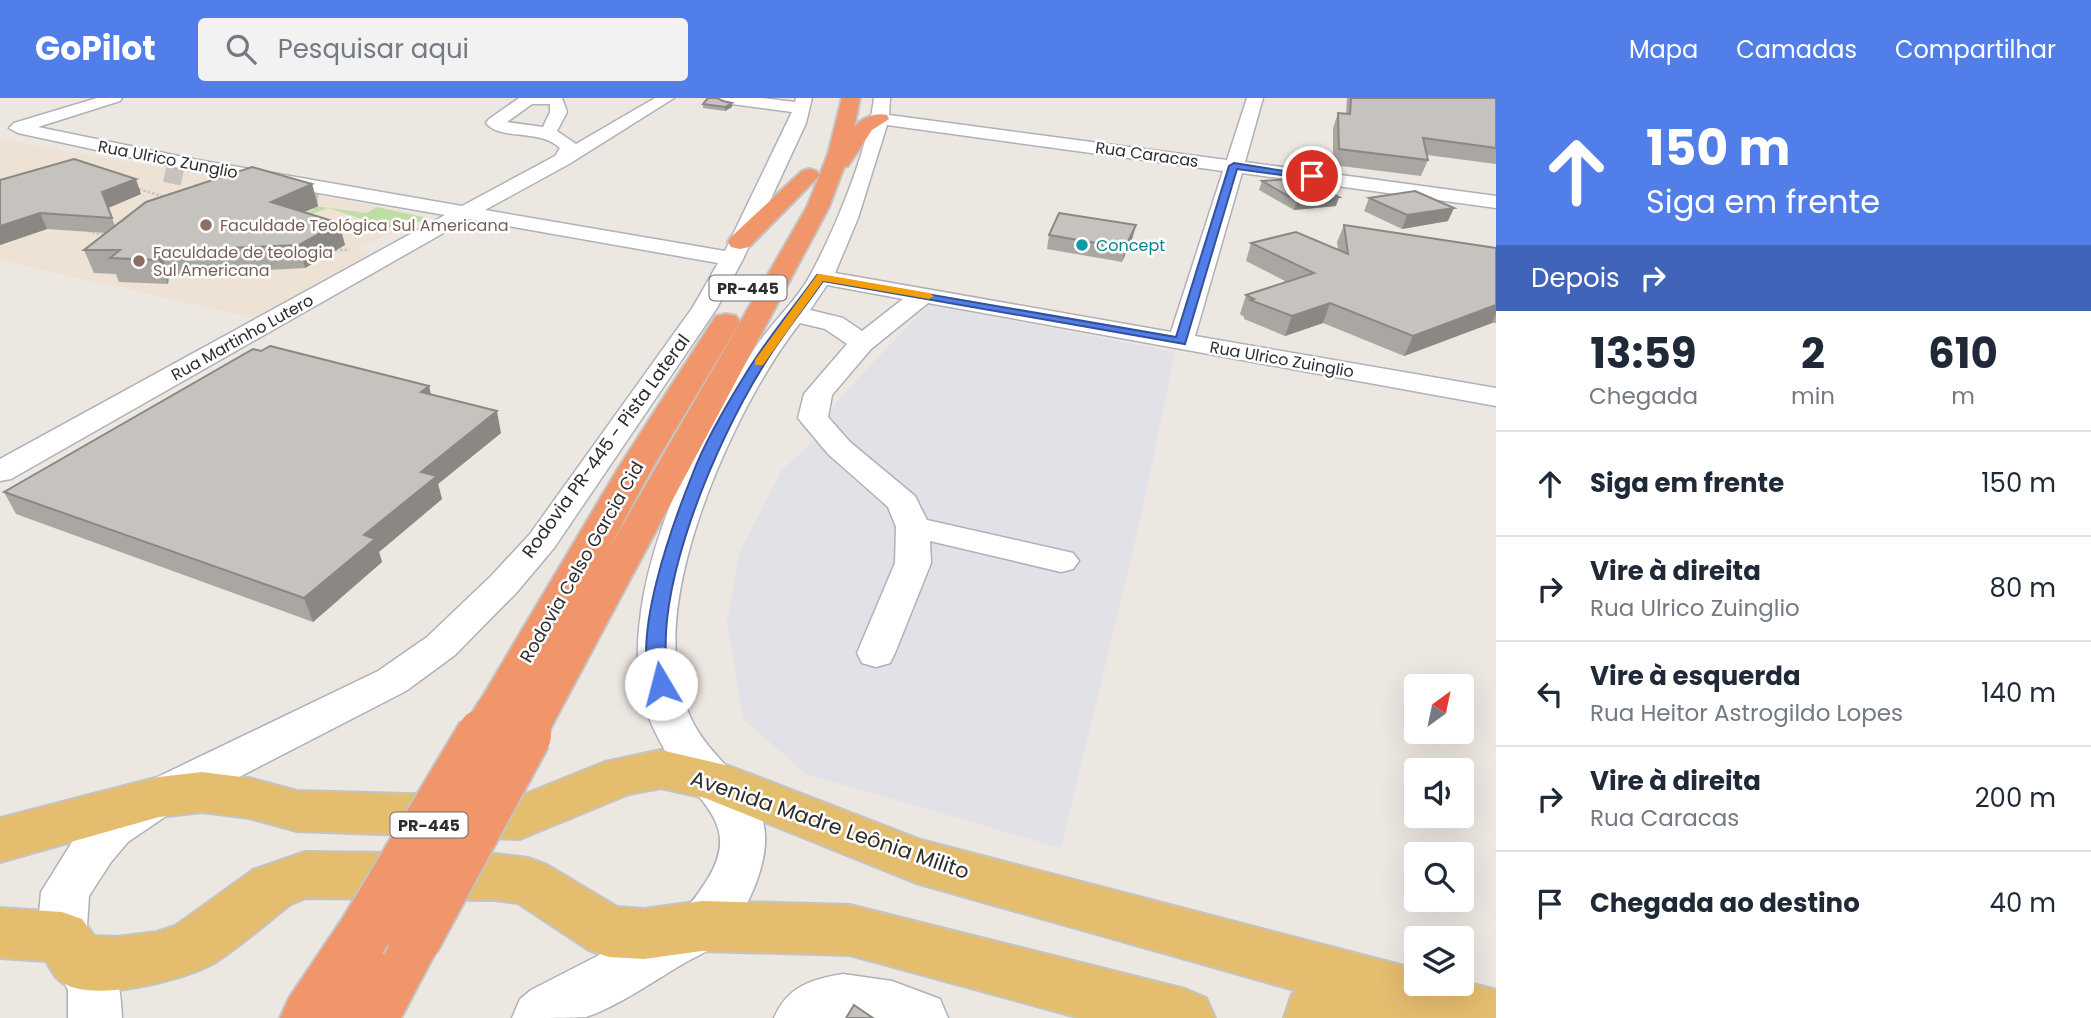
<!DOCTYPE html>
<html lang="pt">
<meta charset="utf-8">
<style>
body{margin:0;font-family:Poppins,sans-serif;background:#f2f2f3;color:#1f2937;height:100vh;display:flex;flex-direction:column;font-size:26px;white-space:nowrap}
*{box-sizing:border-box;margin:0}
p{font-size:23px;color:#747a83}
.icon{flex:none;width:38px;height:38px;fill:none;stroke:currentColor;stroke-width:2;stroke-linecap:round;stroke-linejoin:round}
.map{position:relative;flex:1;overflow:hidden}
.sheet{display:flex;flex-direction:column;background:#fff;width:595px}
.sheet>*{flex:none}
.hud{background:#527eea;color:#fff;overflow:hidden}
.needle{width:46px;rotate:33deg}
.buttons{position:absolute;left:1404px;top:576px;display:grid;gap:14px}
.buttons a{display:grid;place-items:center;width:70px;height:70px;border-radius:7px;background:#fff;box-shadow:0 7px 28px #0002;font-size:35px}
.pin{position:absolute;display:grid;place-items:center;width:60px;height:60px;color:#fff;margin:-30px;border:4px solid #fff;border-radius:50%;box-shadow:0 2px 7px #0007}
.me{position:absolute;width:77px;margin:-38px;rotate:352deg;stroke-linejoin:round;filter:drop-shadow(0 0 5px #0008)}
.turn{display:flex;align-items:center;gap:24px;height:147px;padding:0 35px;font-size:32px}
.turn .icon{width:91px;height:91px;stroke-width:2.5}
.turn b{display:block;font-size:49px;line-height:60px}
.then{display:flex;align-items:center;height:66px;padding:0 35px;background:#0003;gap:14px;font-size:26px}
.eta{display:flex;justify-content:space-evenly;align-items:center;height:119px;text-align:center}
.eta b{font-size:42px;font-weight:700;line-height:49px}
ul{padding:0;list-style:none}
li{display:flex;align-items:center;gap:21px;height:105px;padding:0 35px;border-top:2px solid #e0e1e3}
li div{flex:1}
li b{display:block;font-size:26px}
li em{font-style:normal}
header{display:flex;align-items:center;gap:42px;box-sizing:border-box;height:98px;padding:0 35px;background:#527eea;color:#fff}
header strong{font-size:33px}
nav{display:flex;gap:38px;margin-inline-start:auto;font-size:24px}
.search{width:490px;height:63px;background:#f2f2f3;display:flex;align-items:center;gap:18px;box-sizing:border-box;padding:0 24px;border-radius:7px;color:#747a83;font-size:26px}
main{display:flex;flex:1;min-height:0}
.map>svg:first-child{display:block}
</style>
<header>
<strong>GoPilot</strong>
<div class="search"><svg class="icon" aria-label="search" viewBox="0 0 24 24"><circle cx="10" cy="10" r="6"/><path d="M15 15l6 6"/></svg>Pesquisar aqui</div>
<nav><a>Mapa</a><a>Camadas</a><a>Compartilhar</a></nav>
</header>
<main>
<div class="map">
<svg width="1496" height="920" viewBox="0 0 1496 920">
<rect width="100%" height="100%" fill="#ede7e2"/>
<path fill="#e2e1e7" d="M929,207L1175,254L1141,419L1061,750L806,676L743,621L727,524L739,455L782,372L813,343L836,305L859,279Z"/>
<path fill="#ede2d3" d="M0,41L419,116L427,120L360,149L356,153L368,154V156L253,220L0,162Z"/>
<path fill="#bedea4" d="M307,107L366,115L377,109L427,120L399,133L328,110L283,127L284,124L316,111Z"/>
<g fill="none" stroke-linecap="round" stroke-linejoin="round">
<path stroke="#c7c2be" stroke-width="18" stroke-dasharray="18 9" stroke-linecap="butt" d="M165,75L184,79
M300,100L325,104"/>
<defs>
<path id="minor" d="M97,0H122L120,3L38,29L198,62L462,108L555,58L560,50C539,30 500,43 486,25L489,21L519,0H562L567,14L557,33L576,46L655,0H674L569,66L485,112L725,153L792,14L724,5L716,0H761L795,4L796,0H812L806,25L743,161L717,210L554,450L517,494L455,557L406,593L175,712L128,744L111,764L89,798L86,843C117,855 121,891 122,920H68V892L53,864L55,859L44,855L37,839L41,794L77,736L96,716L143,686L378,573L427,539L491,478L530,436L693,209L718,165L468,121L11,381L0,383V361L445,117L198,74L18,35L9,30L14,25ZM532,6H550V14L543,29L507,24Z
M874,0H890L889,17L1227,62L1247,0H1263L1245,64L1496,98V110L1242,75L1195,238L1496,290V308L928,205L871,251L832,297L828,319L850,344L915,398L927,422L1073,455L1079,463L1073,471L1061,474L930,443L931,465L895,555L890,565L876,569L862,565L857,555L895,465L896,429L888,409L828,356L798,320L804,296L847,246L825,231L800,225C740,301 668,460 676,558C678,590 687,621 707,646C726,670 750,689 761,718C776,754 747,817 720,844C711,852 699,857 688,863C658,880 619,908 586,919C572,920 529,920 512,920L520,901L531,892L681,815C692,806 699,794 707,782C739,731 706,710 677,671C667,657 658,641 651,625C633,582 636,540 644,495C661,408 706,324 755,250C770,227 792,207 807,183C833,137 868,53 874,0ZM887,27L1223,73L1171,234L835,175L858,120ZM827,187L903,201L862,233L843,220L810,212Z
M843,876L892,883L940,901L948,920H774C787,889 811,881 843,876Z"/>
<path id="major" d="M661,652L729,668L921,742L1416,871V886H1461V883L1493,891L1496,892V920H1284L1292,896L1298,893L916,785L705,700L661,690L629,696L520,741L297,733L249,720L202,714L159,719L0,764V720L159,679L202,674L249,680L297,693L518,699L605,664Z
M305,754L495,756L528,760L547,767L617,809L644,811L702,803L850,807L1185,891L1206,900L1215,920H1080L850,857L702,853L644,861L609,859L589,852L518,805L495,802L306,800L291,806C266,825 241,848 214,865C184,882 85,908 58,881C53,877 50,869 46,863L0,860V810L62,814L82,821L94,838L117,839L157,834L175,828L253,772Z"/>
<path id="highway" d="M842,0H860L854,30C861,20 875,14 887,17L889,21L872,32L848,68L844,69L829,109L548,635L532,640L516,635L511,626L497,630L481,625L474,613L619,369L716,218L726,216L736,218L740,224L653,369L607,454L807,109L828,56Z
M809,71L816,73L820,77L816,81L749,149L740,151L731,149L728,144L731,139L802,73Z
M360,817L380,824L386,838L394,824L414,817L434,824L442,842L401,920H280L289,900L340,824Z"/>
</defs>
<use href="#minor" stroke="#aeb1b8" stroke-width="3"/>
<use href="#major" stroke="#c4c4c4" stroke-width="4"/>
<use href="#highway" stroke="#c4c4c4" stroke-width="4"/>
<path stroke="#c4c4c4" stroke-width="2.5" stroke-dasharray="2.5 2" stroke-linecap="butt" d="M139,91L168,100
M88,133L106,138
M331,152H350"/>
<use href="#minor" fill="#fff" fill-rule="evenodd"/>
<use href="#major" fill="#e5bd6f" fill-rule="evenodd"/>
<use href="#highway" fill="#f0966a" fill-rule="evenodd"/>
<defs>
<path id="highway-bridge-far1" d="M482,639L497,613
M524,639L532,623"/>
<path id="highway-bridge" d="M360,842L483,637
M414,842L525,637"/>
</defs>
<use href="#highway-bridge-far1" stroke="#c4c4c4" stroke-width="45" stroke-linecap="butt"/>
<use href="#highway-bridge" stroke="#c4c4c4" stroke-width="56" stroke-linecap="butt"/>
<use href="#highway-bridge-far1" stroke="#f0966a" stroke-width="41"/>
<use href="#highway-bridge" stroke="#f0966a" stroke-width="52"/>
</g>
<path fill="#aaa7a3" d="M1347,0H1496V66L1427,57L1428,62L1421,78L1333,67V30L1338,15L1346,16Z
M723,3L732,5V9L725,13L703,10V6Z
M0,82L141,96L108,110L115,128L312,86L318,108L304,114L339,125L345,147L305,170L169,177L168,186L119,184L116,176L94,175L84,152L106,135L47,131L0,147Z
M1262,83L1336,108L1294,112L1259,92Z
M1369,100L1448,123L1402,131L1364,113Z
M1136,127L1132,141L1122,164L1047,151L1049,137Z
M1344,127L1496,150V225H1492L1404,258L1323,225L1285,238L1244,221V219L1240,216L1246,197L1287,184L1246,163L1251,145L1338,152L1337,144Z
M429,288L431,297L501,335L438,386L442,401L379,454L382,464L313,524L16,416L4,394Z"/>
<path fill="#8b8884" d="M732,5V9L725,13V9Z
M136,81L141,96L108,110L118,136L102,94Z
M312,86L318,108L278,126L271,104Z
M1339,99L1336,108L1294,112L1297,103Z
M1454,110L1448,123L1402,131L1407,117Z
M40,115L47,131L0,147V128Z
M339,125L345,147L305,170L299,147Z
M1136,127L1132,141L1122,164L1125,150Z
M160,153L169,177L168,186L159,162Z
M1330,205L1323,225L1285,238L1292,218Z
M1496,207V216L1492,225L1404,258L1413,238Z
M429,288L434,310L421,294Z
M497,313L501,335L438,386L442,401L379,454L382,464L313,524L304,500L364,437L421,374Z"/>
<path fill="#c6c2bd" stroke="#8b8884" stroke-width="2" d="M708,0H717L723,3L732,5L725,9L703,6Z
M1351,0H1496V50L1423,40L1428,62L1339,51L1338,15L1350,16Z
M74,61L136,81L102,94L112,120L40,115L0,128V82Z
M252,69L312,86L271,104L339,125L299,147L160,153L159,162L110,160L120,152H84L146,104Z
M1303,80L1339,99L1297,103L1262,83Z
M1415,93L1454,110L1407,117L1369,100Z
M1059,115L1136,127L1125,150L1049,137Z
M1344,127L1496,150V207L1413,238L1330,205L1292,218L1250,202L1254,201L1246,197L1314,175L1251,145L1296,134L1348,156Z
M270,248L429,288L421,294L497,313L421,374L437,378L364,437L375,441L304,500L4,394L253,251L261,253Z
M854,907L873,920H846Z"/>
<path fill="#527eea" stroke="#355298" stroke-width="2" d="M1234,65L1317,78L1312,81L1237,71L1185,246L823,183C803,212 780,239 762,270C716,344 648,499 670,586L667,591H654C628,545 674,422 693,375C705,343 730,301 748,272C769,238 794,209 817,177L1176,239L1229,68Z"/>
<path fill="#f59e0b" d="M820,176L929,195L934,198L929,201L823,183L763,267H755V262L817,177Z"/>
<g fill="#8d6e63" stroke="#fff" stroke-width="2.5">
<circle cx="206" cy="127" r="7"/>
<circle cx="139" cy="163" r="7"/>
</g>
<circle fill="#0f9aa8" stroke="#fff" stroke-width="2.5" cx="1082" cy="147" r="7"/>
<g text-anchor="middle" stroke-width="5" stroke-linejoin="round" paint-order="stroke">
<g font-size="16" fill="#2d2d2d" stroke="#fff">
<text transform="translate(1147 56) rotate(8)" y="6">Rua Caracas</text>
<text transform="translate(168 61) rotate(11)" y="6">Rua Ulrico Zunglio</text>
<text transform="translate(242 239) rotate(-29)" y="6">Rua Martinho Lutero</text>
<text transform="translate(1282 261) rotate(10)" y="6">Rua Ulrico Zuinglio</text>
</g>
<g font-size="16" fill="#785e54" stroke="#fff" text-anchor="start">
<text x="220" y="133">Faculdade Teológica Sul Americana</text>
<text x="153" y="160">Faculdade de teologia<tspan x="153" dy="18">Sul Americana</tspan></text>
</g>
<g font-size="16" fill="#0d838f" stroke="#fff" text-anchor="start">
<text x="1096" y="153">Concept</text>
</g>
<g fill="#fff" stroke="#6c6c6c" stroke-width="2">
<rect x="709.5" y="177.5" width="77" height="25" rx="5"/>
<rect x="390.5" y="714.5" width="77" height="25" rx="5"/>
</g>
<g font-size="16" font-weight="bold" fill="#2d2d2d">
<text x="748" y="196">PR-445</text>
<text x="429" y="733">PR-445</text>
</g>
<g font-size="18" fill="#2d2d2d" stroke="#fff">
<text transform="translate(606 348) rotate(-54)" y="6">Rodovia PR-445 - Pista Lateral</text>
<text transform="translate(582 464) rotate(-60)" y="6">Rodovia Celso Garcia Cid</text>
</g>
<g font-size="21" fill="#2d2d2d" stroke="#fff">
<text transform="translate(830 727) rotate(19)" y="7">Avenida Madre Leônia Milito</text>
</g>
</g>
</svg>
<div class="buttons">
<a><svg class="needle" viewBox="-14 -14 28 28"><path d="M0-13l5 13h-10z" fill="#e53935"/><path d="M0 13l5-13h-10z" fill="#747a83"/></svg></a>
<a><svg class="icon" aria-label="sound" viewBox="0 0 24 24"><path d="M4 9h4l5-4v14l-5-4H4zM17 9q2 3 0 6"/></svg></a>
<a><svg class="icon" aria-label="search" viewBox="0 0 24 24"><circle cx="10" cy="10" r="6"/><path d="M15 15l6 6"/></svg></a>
<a><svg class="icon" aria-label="layers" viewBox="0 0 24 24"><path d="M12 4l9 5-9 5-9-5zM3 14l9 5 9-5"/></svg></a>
</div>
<div class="pin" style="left:1312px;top:78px;background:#d93025"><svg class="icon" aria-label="arrive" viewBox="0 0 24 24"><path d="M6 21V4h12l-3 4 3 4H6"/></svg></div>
<svg class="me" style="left:661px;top:586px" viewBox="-20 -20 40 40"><circle r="19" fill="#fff"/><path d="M0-13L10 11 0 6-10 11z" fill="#527eea"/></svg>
</div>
<section class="sheet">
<div class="hud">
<div class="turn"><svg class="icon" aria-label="ahead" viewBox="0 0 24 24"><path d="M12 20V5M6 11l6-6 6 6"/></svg><div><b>150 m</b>Siga em frente</div></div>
<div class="then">Depois<svg class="icon" aria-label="right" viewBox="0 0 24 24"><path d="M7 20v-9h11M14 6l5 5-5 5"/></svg></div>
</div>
<div class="eta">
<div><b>13:59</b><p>Chegada</p></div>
<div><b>2</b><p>min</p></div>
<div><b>610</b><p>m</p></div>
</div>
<ul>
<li><svg class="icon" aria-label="ahead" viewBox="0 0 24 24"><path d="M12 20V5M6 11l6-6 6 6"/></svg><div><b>Siga em frente</b></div><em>150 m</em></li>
<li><svg class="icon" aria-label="right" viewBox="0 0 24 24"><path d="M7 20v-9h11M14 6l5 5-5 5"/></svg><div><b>Vire à direita</b><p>Rua Ulrico Zuinglio</p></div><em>80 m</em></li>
<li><svg class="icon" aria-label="left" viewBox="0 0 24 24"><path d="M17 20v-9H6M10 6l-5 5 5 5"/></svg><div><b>Vire à esquerda</b><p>Rua Heitor Astrogildo Lopes</p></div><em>140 m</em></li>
<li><svg class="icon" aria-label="right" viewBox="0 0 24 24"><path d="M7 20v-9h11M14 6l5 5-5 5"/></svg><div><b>Vire à direita</b><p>Rua Caracas</p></div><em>200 m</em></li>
<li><svg class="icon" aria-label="arrive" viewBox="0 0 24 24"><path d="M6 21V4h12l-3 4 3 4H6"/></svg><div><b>Chegada ao destino</b></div><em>40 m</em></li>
</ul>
</section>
</main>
